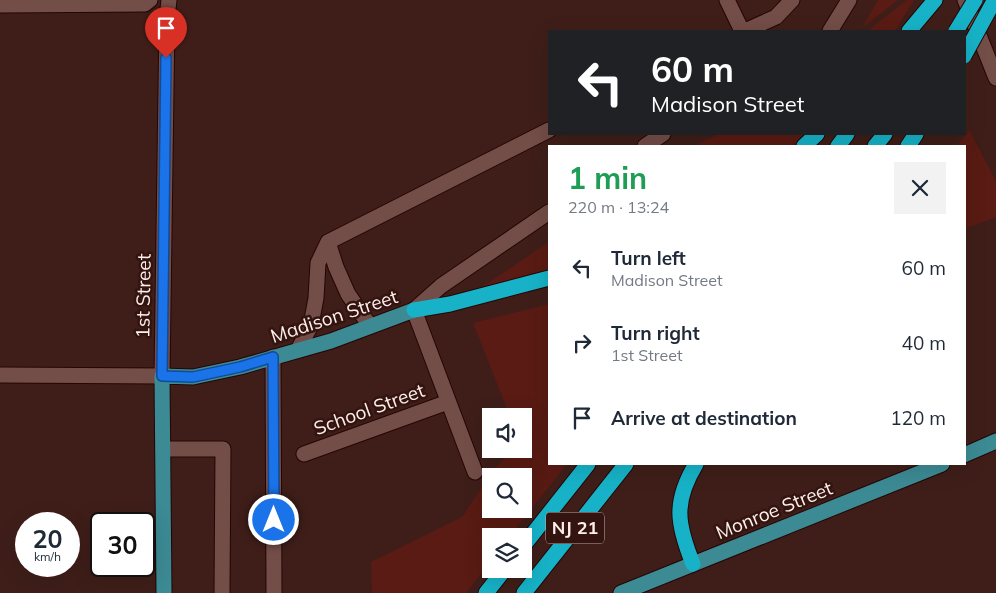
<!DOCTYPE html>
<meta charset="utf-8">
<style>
body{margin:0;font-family:Mulish,sans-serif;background:#f2f2f3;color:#1f2937;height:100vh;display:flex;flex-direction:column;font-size:19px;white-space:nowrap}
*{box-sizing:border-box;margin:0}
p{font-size:16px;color:#747a83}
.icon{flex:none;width:28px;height:28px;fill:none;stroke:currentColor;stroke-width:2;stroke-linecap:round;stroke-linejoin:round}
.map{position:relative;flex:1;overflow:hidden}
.panel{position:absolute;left:548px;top:145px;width:418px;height:320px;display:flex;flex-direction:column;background:#fff;border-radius:0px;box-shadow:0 5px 20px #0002}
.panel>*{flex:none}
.guide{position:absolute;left:548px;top:30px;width:418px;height:105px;border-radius:0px;box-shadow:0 5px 20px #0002;background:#202124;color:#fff;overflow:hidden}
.fabs{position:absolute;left:482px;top:408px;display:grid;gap:10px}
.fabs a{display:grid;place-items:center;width:50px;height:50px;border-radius:0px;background:#fff;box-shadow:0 5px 20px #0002;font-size:25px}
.speed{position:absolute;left:15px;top:512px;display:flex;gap:10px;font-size:25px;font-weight:700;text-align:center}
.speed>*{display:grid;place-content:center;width:65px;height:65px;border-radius:50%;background:#fff;box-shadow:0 5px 20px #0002;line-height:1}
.speed small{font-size:12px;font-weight:400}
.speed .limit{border:2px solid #111;border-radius:8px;background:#fff;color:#111}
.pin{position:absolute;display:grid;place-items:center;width:42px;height:42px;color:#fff;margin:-51px -21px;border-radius:50% 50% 50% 0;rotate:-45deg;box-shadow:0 0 5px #0007}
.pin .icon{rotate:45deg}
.me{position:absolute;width:55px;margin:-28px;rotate:0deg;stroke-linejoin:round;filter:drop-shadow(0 0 4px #0008)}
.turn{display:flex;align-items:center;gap:18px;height:105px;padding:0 20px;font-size:22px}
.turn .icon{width:65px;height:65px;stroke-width:2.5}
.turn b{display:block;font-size:35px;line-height:42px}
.round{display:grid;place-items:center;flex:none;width:52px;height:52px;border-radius:0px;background:#f2f2f3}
.summary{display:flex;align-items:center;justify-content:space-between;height:85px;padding:0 20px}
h1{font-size:30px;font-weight:700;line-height:38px;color:#1e9e55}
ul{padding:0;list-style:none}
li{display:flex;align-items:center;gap:15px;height:75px;padding:0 20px}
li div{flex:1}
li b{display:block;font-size:19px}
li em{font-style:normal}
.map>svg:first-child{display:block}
</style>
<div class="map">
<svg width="996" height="593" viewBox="0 0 996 593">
<rect width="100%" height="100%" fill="#3f1e19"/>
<path fill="#591b13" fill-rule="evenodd" d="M878,0H898L862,28Z
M907,0H914L895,31H867Z
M969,130L996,181V217L964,229V146H957Z
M718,134H808L791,146H695Z
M549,242V269L472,294Z
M549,304V464H567L510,536H491V561L466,593H372L371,562L462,517L494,469L514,449H524V416H510L473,323ZM524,476V509H491V476Z"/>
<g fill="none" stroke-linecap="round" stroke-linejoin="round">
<defs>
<path id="minor" d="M727,0L742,31
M965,0L996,78
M0,5L145,4L150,0
M745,31L776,17L792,0
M830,31L849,0
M645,146L663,134
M328,242L336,267L348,294L370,326
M298,350L311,325L316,298L318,263L328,242L549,130
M273,357L274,593
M0,375L162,376L167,18L169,0
M163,449H223L222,593
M304,454L448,402
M475,472L414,310L441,286L549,212"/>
<path id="major" d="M964,455L996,441
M164,593L162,376L193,377L240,367L331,341L414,310
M621,593L942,464"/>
<path id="highway" d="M909,31L935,0
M804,146L817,134
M838,146L847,134
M875,146L885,134
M908,146L916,134
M414,310L450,304L549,278
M524,545L588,464
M693,564C677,524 673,502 696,464
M486,593L505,569
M524,593L626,464"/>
</defs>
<use href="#minor" stroke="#240604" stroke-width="17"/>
<use href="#major" stroke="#240604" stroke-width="17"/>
<use href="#highway" stroke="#240604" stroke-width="17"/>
<use href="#minor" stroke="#734d47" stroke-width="15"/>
<use href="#major" stroke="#3c8a94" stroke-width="15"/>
<use href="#highway" stroke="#17b2c7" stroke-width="15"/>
<defs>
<path id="highway-bridge" d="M956,31L975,0
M964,56L994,1"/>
</defs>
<use href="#highway-bridge" stroke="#240604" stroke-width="17" stroke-linecap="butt"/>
<use href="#highway-bridge" stroke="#17b2c7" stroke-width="15"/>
</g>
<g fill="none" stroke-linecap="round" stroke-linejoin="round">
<defs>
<path id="route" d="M166,58L162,376L193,377L240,367L273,357L274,520"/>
</defs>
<use href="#route" stroke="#114b97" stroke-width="12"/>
<use href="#route" stroke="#1a73e8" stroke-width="9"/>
</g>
<g text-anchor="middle" stroke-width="5" stroke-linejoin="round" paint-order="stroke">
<rect fill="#34140f" stroke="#c1adaa" stroke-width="1" x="546" y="512.5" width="58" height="31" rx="4"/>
<g font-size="18" font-weight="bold" fill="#fdefec">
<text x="575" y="534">NJ 21</text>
</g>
<g font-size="19" fill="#fdefec" stroke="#34140f">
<text transform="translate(143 296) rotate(-89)" y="7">1st Street</text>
<text transform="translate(334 316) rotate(-18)" y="7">Madison Street</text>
<text transform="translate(369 409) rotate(-20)" y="7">School Street</text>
<text transform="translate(774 510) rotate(-22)" y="7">Monroe Street</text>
</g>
</g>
</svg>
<div class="fabs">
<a><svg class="icon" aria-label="sound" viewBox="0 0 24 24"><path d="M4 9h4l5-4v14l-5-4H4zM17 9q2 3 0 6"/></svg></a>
<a><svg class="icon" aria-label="search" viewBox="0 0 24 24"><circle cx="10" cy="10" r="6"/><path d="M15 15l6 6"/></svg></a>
<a><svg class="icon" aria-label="layers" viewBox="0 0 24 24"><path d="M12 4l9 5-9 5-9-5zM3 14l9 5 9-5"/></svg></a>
</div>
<div class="speed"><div>20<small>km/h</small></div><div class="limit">30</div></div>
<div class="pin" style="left:166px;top:58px;background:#d93025"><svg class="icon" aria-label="arrive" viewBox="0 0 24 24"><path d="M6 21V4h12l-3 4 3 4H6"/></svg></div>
<svg class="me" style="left:274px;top:520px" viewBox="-20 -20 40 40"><circle r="17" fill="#1a73e8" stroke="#fff" stroke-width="3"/><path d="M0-11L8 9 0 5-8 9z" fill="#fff"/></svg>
<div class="guide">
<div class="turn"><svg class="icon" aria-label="left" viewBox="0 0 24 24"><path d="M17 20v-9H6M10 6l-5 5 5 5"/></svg><div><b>60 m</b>Madison Street</div></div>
</div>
<section class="panel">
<div class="summary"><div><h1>1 min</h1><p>220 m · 13:24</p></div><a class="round"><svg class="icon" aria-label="close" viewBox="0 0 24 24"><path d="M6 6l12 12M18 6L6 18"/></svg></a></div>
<ul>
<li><svg class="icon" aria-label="left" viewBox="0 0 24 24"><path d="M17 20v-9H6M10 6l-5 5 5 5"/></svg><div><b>Turn left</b><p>Madison Street</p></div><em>60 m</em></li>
<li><svg class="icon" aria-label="right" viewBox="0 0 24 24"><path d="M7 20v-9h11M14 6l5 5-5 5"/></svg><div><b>Turn right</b><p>1st Street</p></div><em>40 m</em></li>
<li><svg class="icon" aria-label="arrive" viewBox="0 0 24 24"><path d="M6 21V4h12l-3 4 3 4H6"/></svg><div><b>Arrive at destination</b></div><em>120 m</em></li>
</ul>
</section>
</div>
